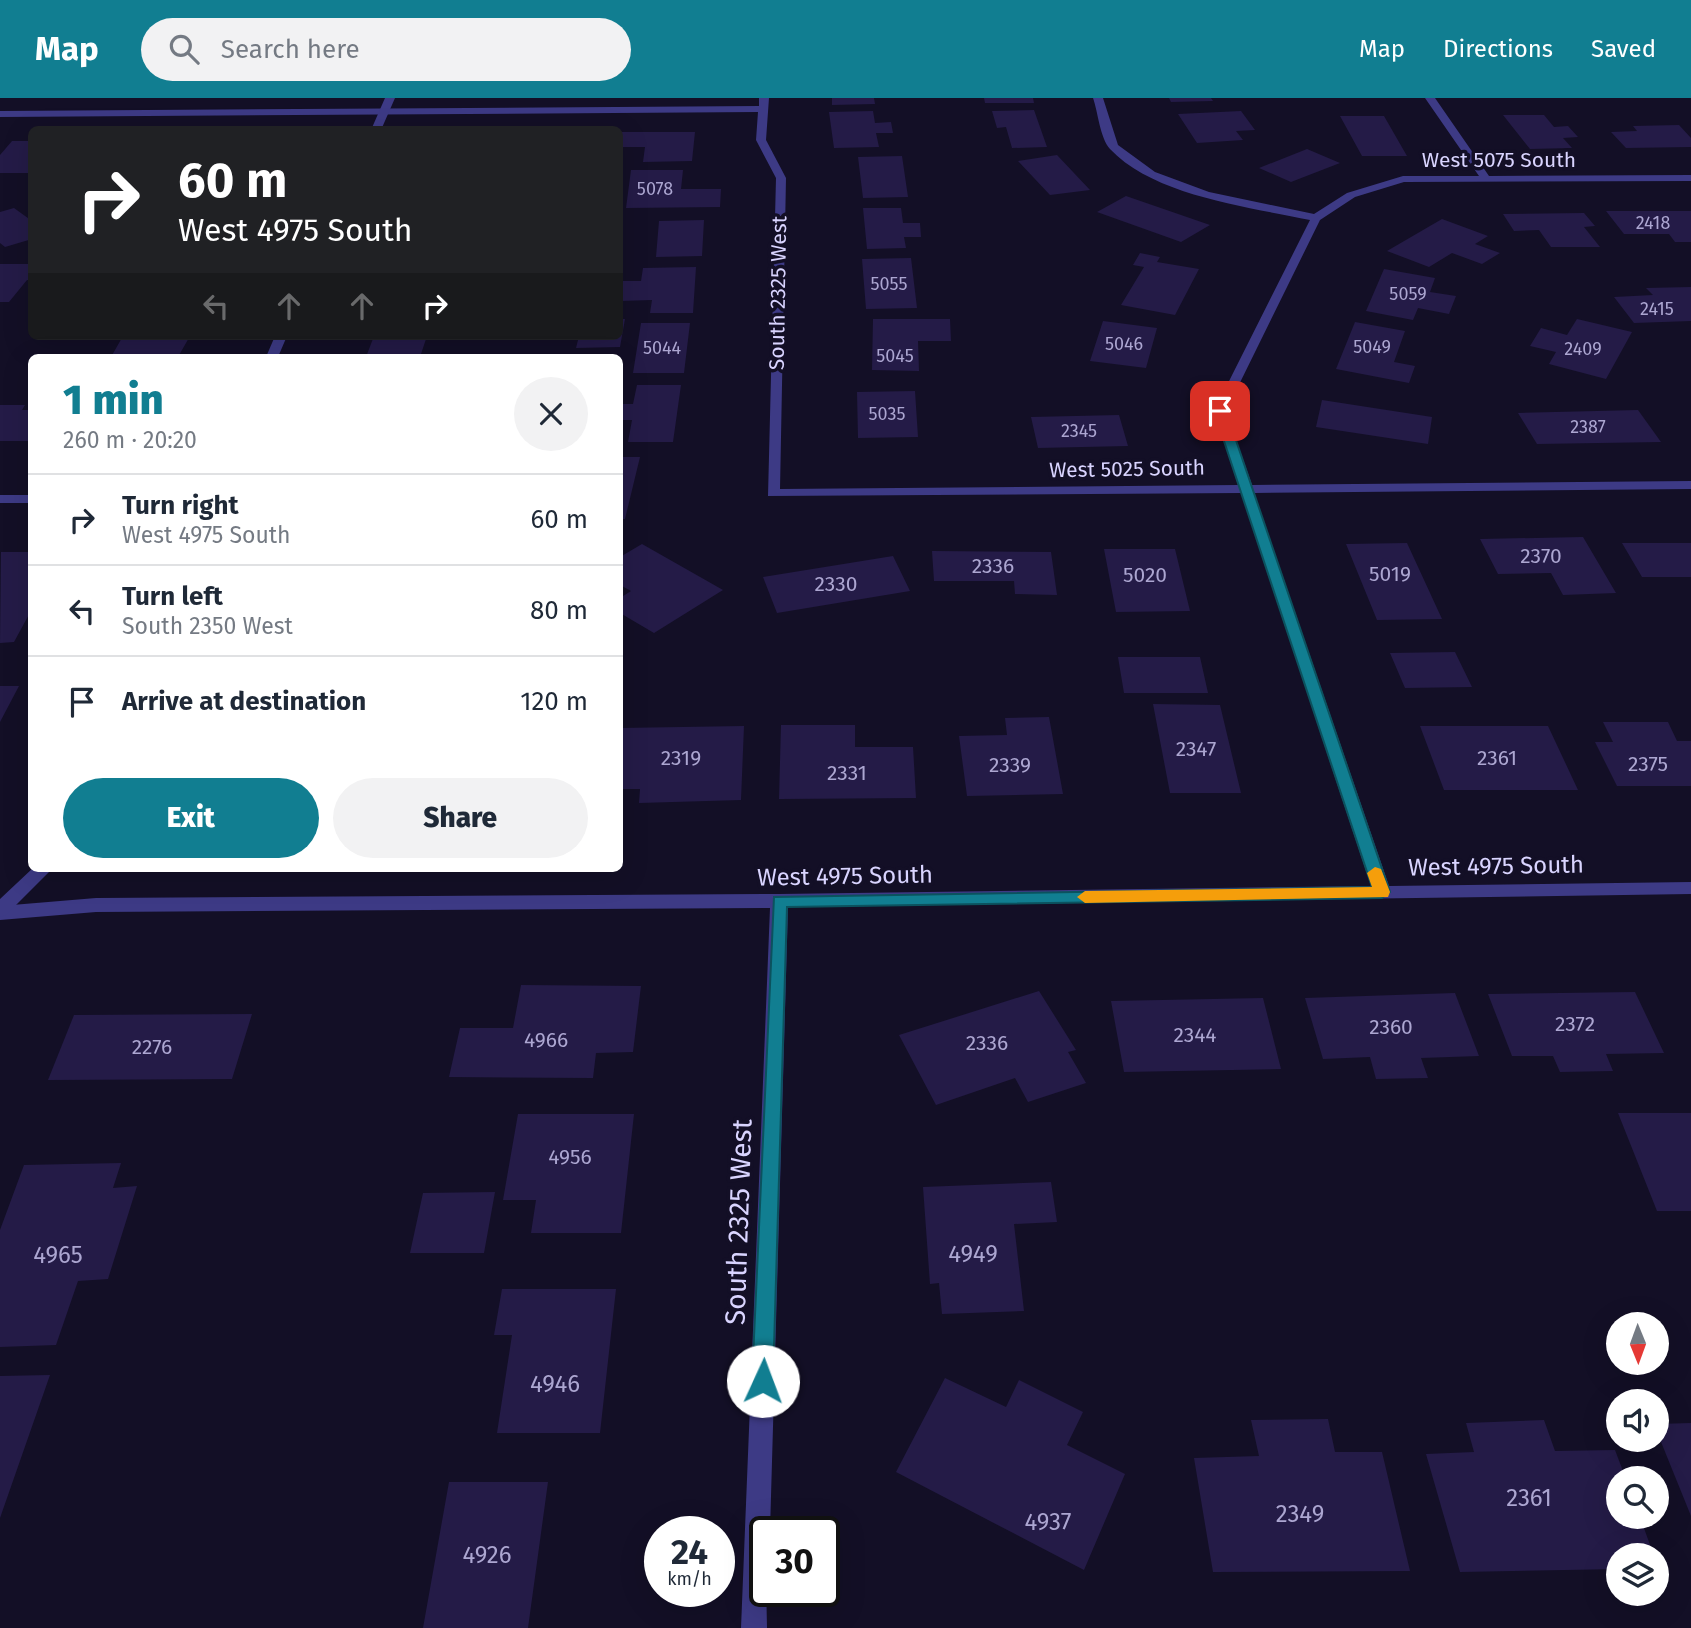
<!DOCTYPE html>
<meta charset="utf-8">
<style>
body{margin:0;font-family:"Fira Sans",sans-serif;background:#f2f2f3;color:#1f2937;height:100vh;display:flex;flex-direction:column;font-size:26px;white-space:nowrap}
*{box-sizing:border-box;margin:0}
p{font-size:23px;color:#747a83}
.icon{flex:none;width:38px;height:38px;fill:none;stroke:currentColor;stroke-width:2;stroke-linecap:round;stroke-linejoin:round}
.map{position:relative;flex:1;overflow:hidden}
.side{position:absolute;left:28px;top:256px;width:595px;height:518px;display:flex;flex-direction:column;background:#fff;border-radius:10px;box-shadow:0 7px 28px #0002}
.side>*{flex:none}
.hud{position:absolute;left:28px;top:28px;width:595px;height:214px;border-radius:10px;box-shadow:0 7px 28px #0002;background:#202124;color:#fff;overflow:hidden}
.needle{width:46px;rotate:179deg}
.buttons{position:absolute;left:1606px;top:1214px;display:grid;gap:14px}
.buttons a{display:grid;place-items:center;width:63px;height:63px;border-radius:50%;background:#fff;box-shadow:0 7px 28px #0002;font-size:35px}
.speed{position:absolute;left:644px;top:1418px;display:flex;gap:14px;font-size:35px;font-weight:700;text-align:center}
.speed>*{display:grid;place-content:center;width:91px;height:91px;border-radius:50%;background:#fff;box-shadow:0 7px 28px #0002;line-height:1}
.speed small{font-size:18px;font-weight:400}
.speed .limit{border:4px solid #111;border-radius:10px;background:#fff;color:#111}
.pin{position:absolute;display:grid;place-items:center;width:60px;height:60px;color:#fff;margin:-30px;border-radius:14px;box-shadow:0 4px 10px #0006}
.me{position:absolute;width:77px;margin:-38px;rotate:2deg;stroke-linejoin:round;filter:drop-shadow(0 0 5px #0008)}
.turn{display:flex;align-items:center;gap:24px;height:147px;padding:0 35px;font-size:32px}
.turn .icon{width:91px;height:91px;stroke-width:2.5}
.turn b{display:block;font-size:49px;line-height:60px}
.lanes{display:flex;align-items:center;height:66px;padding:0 35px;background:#0003;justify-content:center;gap:35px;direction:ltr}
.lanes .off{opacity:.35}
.round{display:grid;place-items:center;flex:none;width:74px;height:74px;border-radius:37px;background:#f2f2f3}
.head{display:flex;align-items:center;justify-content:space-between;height:119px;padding:0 35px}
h1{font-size:42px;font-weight:800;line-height:52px;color:#117e91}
.primary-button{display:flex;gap:14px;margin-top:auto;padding:14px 35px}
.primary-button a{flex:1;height:80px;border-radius:42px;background:#117e91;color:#fff;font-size:28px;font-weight:800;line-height:80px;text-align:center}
.primary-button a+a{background:#f2f2f3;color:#1f2937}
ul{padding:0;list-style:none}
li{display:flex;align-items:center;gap:21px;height:91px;padding:0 35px;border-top:2px solid #e0e1e3}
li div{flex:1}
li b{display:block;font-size:26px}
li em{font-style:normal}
header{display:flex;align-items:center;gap:42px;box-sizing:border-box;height:98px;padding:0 35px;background:#117e91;color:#fff}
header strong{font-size:33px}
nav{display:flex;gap:38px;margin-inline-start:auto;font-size:24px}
.search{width:490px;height:63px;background:#f2f2f3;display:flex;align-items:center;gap:18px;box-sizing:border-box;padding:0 24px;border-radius:38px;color:#747a83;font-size:26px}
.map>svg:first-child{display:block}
</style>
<header>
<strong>Map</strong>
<div class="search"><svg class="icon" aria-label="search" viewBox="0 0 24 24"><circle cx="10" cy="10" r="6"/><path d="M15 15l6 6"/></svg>Search here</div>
<nav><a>Map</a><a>Directions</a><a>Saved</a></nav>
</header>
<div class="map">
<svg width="1691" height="1530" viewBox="0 0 1691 1530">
<rect width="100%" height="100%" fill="#130f26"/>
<path fill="#241b47" d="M832,0H874L875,6L832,7Z
M984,0H1033L1034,5H985Z
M1169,0H1211L1213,3L1171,4Z
M1034,12L1047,49L1012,50L1006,29L997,30L992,13Z
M873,13L875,25L891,24L893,35H876L879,49L834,50L829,14Z
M1241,13L1255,32L1236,33L1243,42L1197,45L1178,16Z
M1503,17H1544L1554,29L1568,28L1578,39L1563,40L1572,50L1530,51Z
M1340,18H1384L1407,58H1362Z
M1679,27L1691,40V49L1626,50L1611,34L1637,33L1633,28Z
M620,34H695L692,63L643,64L645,49H620Z
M12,43H32V75H0V57Z
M1307,51L1340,65L1291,84L1259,70Z
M1057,57L1090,92L1050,97L1018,63Z
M902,58L908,99L863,100L858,59Z
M631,72H683L681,91H721L720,109L626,110Z
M1126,98L1210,127L1181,144L1097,114Z
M14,110L32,123V141L5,149L0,145V114Z
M863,110H901L903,125H920L921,139H904L906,150L867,151Z
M1606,113H1691V144H1675L1669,136H1624Z
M1584,115L1595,128L1584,129L1600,149H1551L1539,132L1514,133L1503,116Z
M1442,121L1488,138L1475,146L1500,155L1482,166L1452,155L1429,169L1387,153Z
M704,122L702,158L656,159L659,123Z
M1140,155L1160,159L1157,164L1199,171L1175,217L1121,207L1144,169L1133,167Z
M911,160L917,210L866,211L862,161Z
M0,166H32V182H27L9,204H0Z
M696,169L693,215H650L652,202L620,203V183H641L643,170Z
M1384,171L1435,180L1430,194L1456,198L1449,216L1418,210L1413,222L1366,213Z
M1691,189V223L1634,225L1614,199L1653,197L1646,190Z
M620,221H625L620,249L576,250L579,238H620Z
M873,221H950L951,243H918L919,273L872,272Z
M1577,221L1632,234L1606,281L1549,266L1556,254L1530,248L1541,230L1567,237Z
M1103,223L1157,230L1146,270L1090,263Z
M1355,224L1405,233L1394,264L1415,268L1409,285L1336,271Z
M641,225H690L684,275H633Z
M123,238H190L178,259H111Z
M374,238H427L420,259H366Z
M637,287H681L673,344H628L632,322H620V306H633Z
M915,293L918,339L858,340L857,294Z
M1322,302L1432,319L1428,346L1316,329Z
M0,307H25L22,312H32V343H0Z
M1638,312L1661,344L1537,346L1518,315Z
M1119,317L1128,348L1038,350L1031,319Z
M620,359H640L625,421H620Z
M1583,439L1616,495L1563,497L1551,475L1498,476L1480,441Z
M1407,445L1442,521L1377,522L1346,446Z
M1622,445H1691V479H1642Z
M642,446L723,492L654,535L620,515V500L631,493L620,487V459Z
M1104,451H1175L1190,513L1116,514Z
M932,453L1051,454L1057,497L1015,496L1014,483H934Z
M1,454H32V511L14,544L0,545Z
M893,458L910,493L777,515L763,479Z
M1455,554L1472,589L1405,590L1390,555Z
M1118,559H1200L1208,595H1124Z
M0,588H19L0,624Z
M1153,606L1220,607L1241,695H1170Z
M1049,619L1063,696L967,698L959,638L1007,637L1005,620Z
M1603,624H1668L1677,643H1691V688H1617L1595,644H1613Z
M781,627H855V649H913L916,700L779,701Z
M744,628L741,702L639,705L640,691H620V630Z
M1420,628H1548L1578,692H1444Z
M521,887L641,888L633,954L596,955L593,980L449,979L460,930H513Z
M1039,893L1076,952L1068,954L1086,985L1028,1004L1015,980L936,1007L899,937Z
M1635,894L1664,955L1606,956L1613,973L1560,974L1553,958H1512L1488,896Z
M1455,895L1479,958L1421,960L1428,980L1376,981L1370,959L1323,961L1305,900Z
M1263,900L1281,971L1124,974L1111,903Z
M252,916L232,981L48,982L74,917Z
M1618,1015H1691V1113H1657Z
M518,1016H634L621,1135H531L536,1102H503Z
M121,1065L113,1090L137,1088L108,1181L78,1183L56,1247L0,1249V1132L24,1067Z
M1051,1084L1057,1124L1014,1126L1024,1213L942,1216L939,1185L930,1186L923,1089Z
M495,1094L484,1155H410L423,1095Z
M502,1191H616L600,1335H497L512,1237H494Z
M50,1277L0,1420V1278Z
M945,1280L1006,1309L1019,1282L1083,1314L1067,1347L1125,1376L1084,1472L896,1374Z
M1328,1321L1335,1354H1382L1410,1473L1213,1474L1194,1360L1259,1358L1251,1322Z
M1544,1322L1555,1353L1615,1352L1626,1381H1619V1419H1640L1654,1458H1619V1471L1460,1474L1426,1356L1474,1354L1466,1325Z
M1691,1325V1418L1657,1334V1326Z
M449,1384H548L528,1530H423Z"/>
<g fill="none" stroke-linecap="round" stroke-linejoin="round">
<path fill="#3d3a85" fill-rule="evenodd" d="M759,0H769L766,42L786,80L780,391L1238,387L1214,313L1310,122C1249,109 1154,98 1110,51C1100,40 1098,14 1093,0H1103L1118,47L1155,74L1209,94L1314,116L1347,95L1403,78H1479L1425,0H1435L1489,78L1691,77V83L1404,84L1355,99L1320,122L1226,313L1252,387L1691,383V391L1254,395L1389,788L1691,784V796L788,809L770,1433H765L767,1530H741L770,810L96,814L0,822V808L96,800L779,796L1371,788L1241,395L768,398L776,80L756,42L758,14L0,19V13L759,8Z
M0,397H32V405H0Z"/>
<path fill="#3d3a85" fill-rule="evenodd" d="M385,0H395L381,32H371Z
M275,238H287L278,259H266Z
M33,770H53L6,817L0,819V801Z"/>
</g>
<path fill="#117e91" stroke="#0b525e" stroke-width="2" d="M1220,309L1226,313L1390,794L1382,800L787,809L773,1283L770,1290L763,1293L755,1290L752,1283L774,799L1372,789L1214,313Z"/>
<path fill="#f59e0b" d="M1375,769L1381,771L1390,794L1388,799L1085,805L1077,799L1085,793L1372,789L1367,775Z"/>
<g text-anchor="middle" stroke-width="7" stroke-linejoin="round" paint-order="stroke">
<g font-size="18" fill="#aca6d1">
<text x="655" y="97">5078</text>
<text x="1653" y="131">2418</text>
<text x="889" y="192">5055</text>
<text x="1408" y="202">5059</text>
<text x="1657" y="217">2415</text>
<text x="1124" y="252">5046</text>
<text x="1372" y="255">5049</text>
<text x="662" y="256">5044</text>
<text x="1583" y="257">2409</text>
<text x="895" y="264">5045</text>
<text x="887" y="322">5035</text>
<text x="1588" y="335">2387</text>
<text x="1079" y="339">2345</text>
</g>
<g font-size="21" fill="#d9d4ff" stroke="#130f26">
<text x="1499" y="69">West 5075 South</text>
<text transform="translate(778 195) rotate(-89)" y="7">South 2325 West</text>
<text transform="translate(1127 371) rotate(-1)" y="7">West 5025 South</text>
</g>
<g font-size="21" fill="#aca6d1">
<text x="1541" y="465">2370</text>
<text x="993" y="475">2336</text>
<text x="1390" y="483">5019</text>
<text x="1145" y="484">5020</text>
<text x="836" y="493">2330</text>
<text x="1196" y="658">2347</text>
<text x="681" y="667">2319</text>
<text x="1497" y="667">2361</text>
<text x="1648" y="673">2375</text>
<text x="1010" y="674">2339</text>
<text x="847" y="682">2331</text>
<text x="1575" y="933">2372</text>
<text x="1391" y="936">2360</text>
<text x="1195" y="944">2344</text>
<text x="546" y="949">4966</text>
<text x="987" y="952">2336</text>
<text x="152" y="956">2276</text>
<text x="570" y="1066">4956</text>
</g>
<g font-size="24" fill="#d9d4ff" stroke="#130f26">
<text transform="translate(1496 768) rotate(-1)" y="8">West 4975 South</text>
<text transform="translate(845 778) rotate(-1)" y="8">West 4975 South</text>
</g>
<g font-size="24" fill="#aca6d1">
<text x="973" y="1164">4949</text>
<text x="58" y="1165">4965</text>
<text x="555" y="1294">4946</text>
<text x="1529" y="1408">2361</text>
<text x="1300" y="1424">2349</text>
<text x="1048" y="1432">4937</text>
<text x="487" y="1465">4926</text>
</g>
<g font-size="28" fill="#d9d4ff" stroke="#130f26">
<text transform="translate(738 1124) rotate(-88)" y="10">South 2325 West</text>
</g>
</g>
</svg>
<div class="buttons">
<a><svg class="needle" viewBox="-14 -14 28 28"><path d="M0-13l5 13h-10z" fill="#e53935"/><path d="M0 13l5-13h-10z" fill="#747a83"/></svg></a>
<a><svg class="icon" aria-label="sound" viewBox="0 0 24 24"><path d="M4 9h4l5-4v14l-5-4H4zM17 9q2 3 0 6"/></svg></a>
<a><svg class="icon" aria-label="search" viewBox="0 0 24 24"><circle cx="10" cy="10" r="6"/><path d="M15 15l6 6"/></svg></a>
<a><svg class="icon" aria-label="layers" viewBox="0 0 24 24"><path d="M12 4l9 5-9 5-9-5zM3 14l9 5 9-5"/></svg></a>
</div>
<div class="speed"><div>24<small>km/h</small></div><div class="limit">30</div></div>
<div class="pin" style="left:1220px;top:313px;background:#d93025"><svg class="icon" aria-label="arrive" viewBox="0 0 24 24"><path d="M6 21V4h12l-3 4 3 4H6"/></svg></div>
<svg class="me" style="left:763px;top:1283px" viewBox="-20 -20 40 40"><circle r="19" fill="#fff"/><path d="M0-13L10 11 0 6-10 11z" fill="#117e91"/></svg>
<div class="hud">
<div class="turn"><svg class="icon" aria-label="right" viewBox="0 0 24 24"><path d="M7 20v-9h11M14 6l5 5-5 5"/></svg><div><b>60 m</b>West 4975 South</div></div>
<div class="lanes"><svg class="icon off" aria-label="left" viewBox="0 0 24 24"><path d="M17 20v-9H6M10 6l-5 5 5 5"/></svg><svg class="icon off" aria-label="ahead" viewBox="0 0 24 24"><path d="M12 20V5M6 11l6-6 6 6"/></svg><svg class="icon off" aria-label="ahead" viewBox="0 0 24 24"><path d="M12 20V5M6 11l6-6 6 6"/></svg><svg class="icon" aria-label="right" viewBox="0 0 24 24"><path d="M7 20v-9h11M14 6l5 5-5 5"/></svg></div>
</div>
<section class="side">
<div class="head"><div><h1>1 min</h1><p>260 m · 20:20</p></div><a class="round"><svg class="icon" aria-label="close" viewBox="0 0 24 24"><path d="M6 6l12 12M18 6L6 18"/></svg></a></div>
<ul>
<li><svg class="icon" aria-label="right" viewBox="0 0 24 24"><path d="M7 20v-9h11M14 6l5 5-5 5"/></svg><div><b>Turn right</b><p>West 4975 South</p></div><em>60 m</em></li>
<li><svg class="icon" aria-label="left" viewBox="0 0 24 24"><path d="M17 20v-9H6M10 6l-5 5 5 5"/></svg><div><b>Turn left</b><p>South 2350 West</p></div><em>80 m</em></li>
<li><svg class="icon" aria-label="arrive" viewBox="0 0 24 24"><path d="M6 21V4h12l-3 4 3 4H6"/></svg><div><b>Arrive at destination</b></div><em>120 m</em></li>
</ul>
<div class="primary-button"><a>Exit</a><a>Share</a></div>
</section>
</div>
